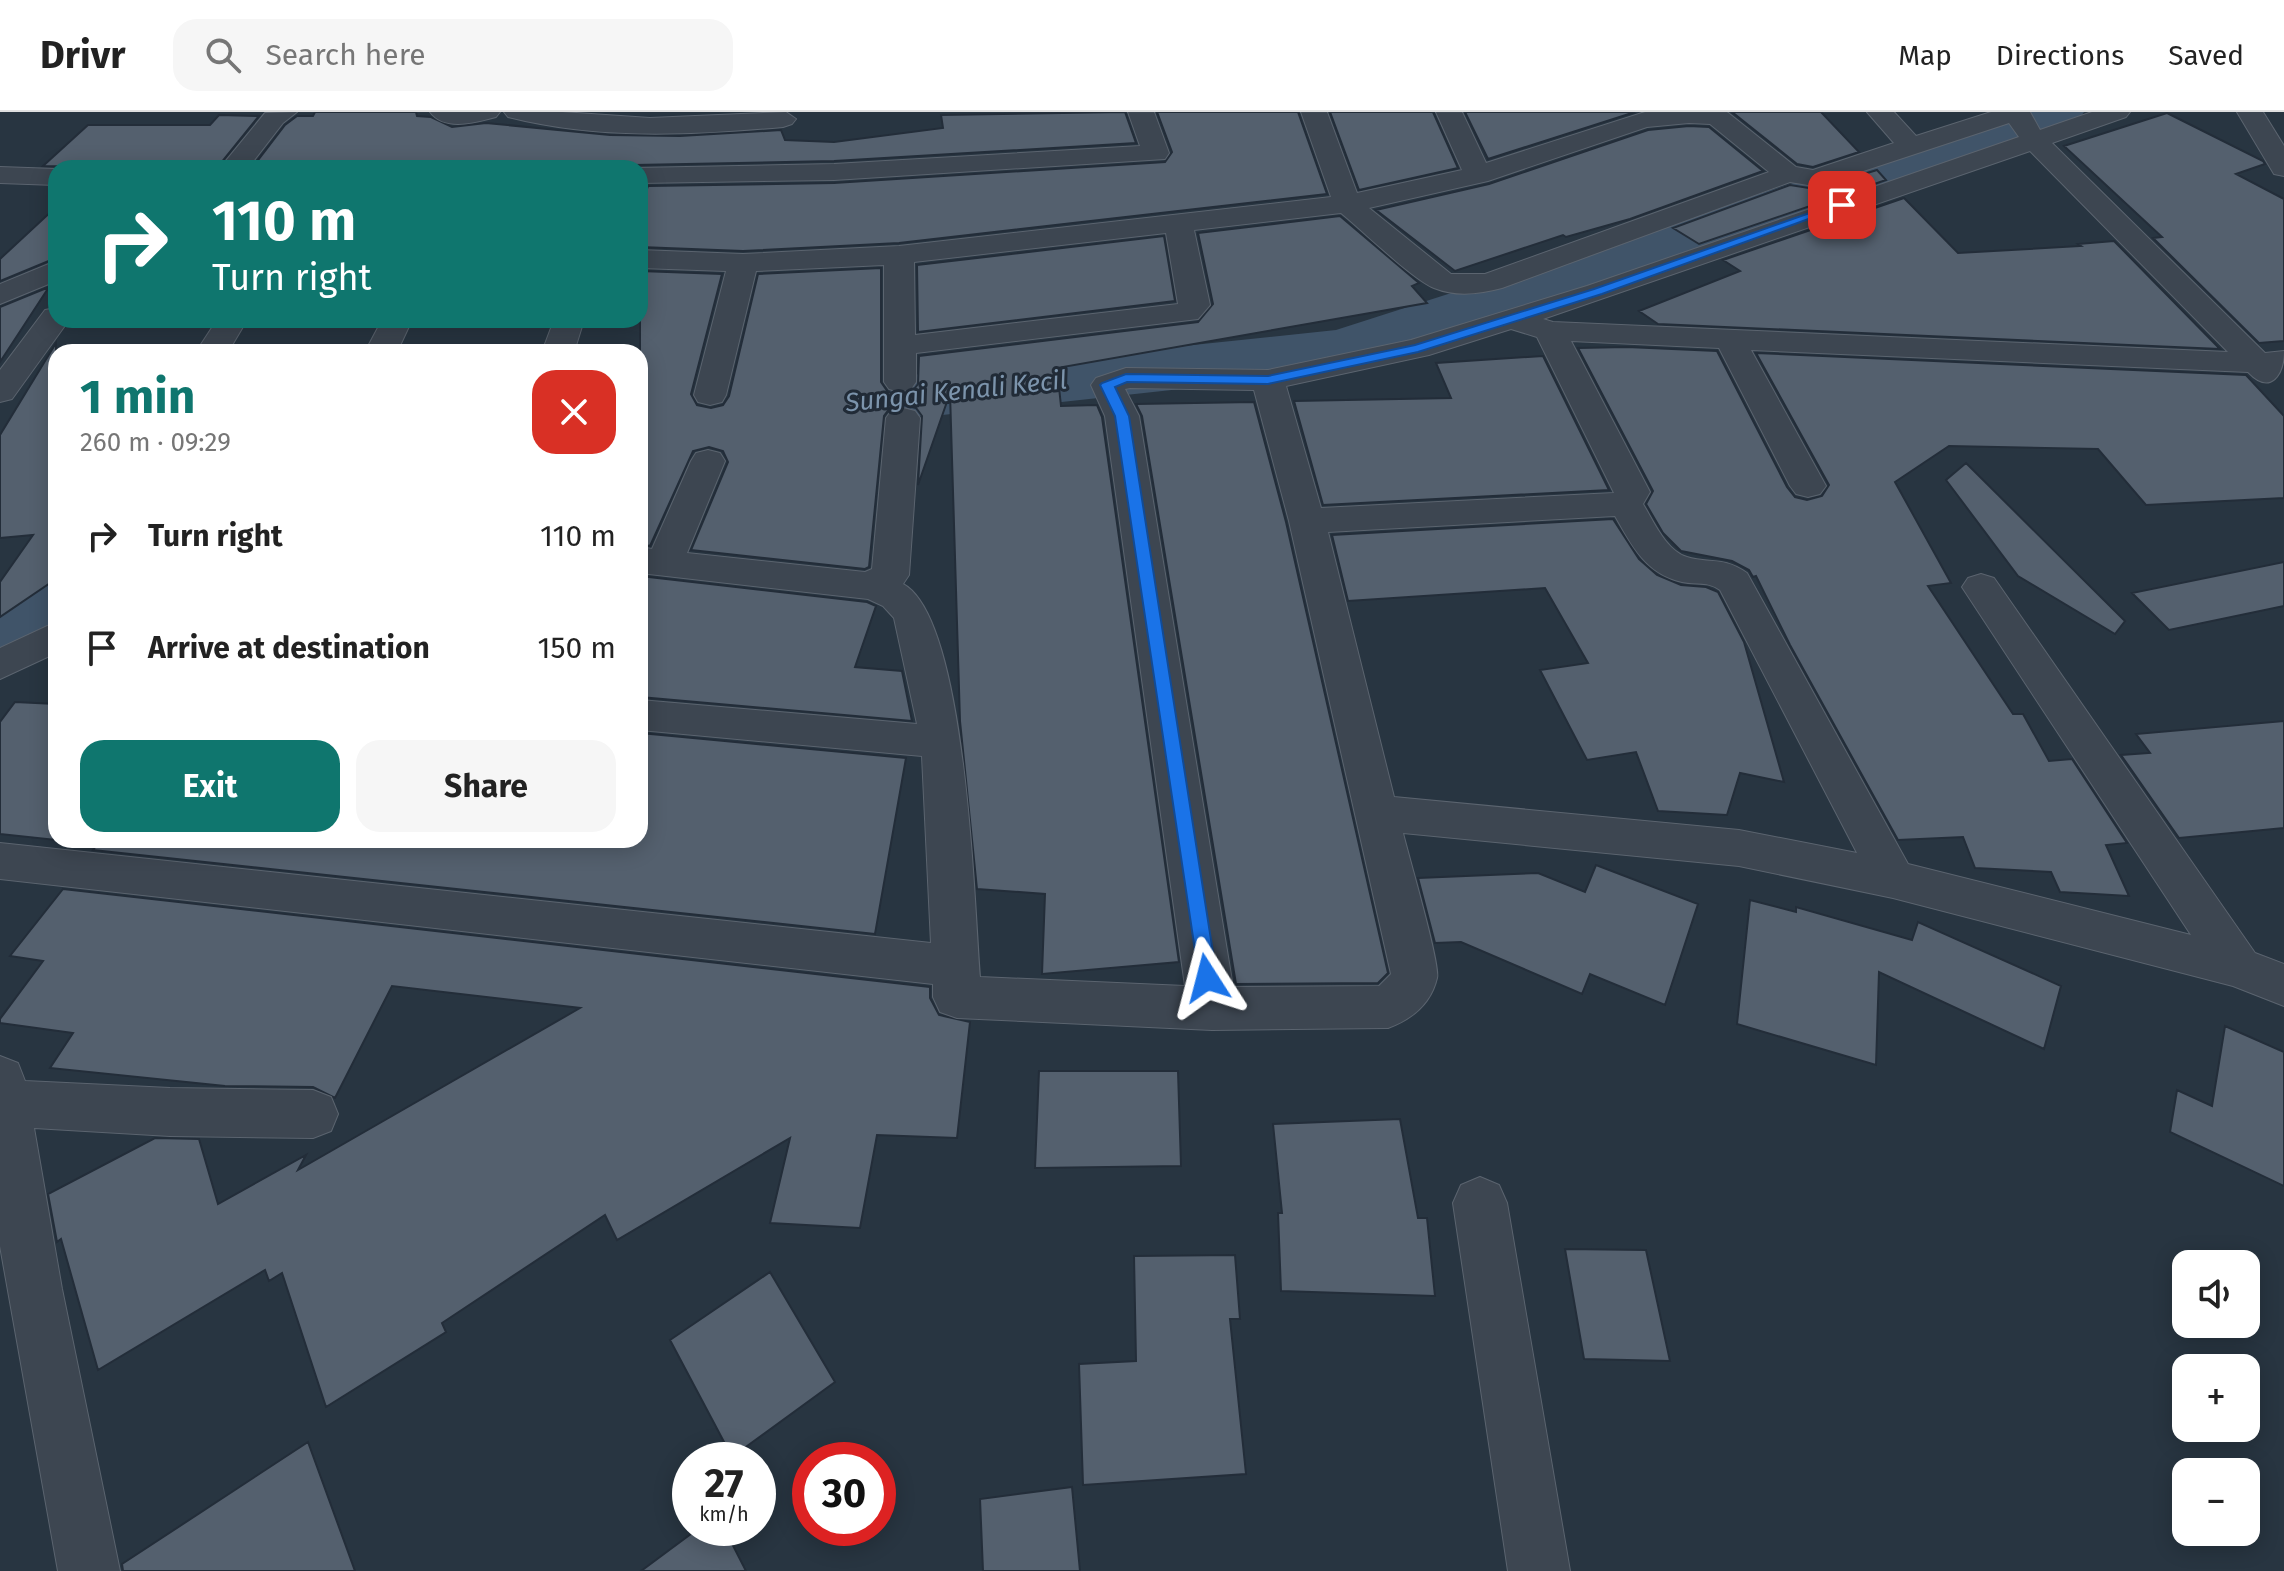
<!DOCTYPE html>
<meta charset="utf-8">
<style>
body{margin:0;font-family:"Fira Sans",sans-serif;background:#f6f6f6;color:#222;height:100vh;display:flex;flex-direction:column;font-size:30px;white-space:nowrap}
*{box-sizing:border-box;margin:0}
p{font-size:26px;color:#767676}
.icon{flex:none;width:44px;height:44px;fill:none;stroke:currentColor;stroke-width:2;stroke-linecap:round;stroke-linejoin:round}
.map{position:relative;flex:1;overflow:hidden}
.drawer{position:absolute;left:48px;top:232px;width:600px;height:504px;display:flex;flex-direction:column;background:#fff;border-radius:24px;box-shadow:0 4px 20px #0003}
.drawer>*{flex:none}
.hud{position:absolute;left:48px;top:48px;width:600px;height:168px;border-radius:24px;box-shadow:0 4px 20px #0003;background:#0f766e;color:#fff;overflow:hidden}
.controls{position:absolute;left:2172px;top:1138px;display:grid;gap:16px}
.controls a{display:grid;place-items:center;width:88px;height:88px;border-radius:16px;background:#fff;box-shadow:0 4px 20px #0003;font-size:40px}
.speed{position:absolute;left:672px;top:1330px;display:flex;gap:16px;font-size:40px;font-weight:700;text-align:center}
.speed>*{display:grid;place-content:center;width:104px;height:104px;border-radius:50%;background:#fff;box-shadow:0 4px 20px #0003;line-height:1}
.speed small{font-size:20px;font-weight:400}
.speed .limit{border:12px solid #d22;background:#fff;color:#111}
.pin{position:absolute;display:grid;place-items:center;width:68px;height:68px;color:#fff;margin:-34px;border-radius:16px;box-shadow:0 4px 12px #0006}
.me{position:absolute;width:88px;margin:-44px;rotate:351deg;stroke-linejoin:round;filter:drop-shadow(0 0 6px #0008)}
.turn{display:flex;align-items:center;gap:28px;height:168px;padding:0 32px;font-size:36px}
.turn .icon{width:104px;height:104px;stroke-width:2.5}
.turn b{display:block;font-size:56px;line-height:68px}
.round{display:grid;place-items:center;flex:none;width:84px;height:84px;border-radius:24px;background:#f6f6f6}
.overview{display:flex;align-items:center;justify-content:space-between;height:136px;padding:0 32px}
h1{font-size:48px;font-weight:700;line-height:60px;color:#0f766e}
.action{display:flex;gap:16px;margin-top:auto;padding:16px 32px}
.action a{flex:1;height:92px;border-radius:24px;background:#0f766e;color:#fff;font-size:32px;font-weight:700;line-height:92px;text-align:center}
.action a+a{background:#f6f6f6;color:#222}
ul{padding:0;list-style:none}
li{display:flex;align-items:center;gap:24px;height:112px;padding:0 32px}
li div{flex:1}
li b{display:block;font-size:30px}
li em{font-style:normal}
header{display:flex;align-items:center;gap:48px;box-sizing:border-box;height:112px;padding:0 40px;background:#fff;border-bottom:2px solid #e0e0e0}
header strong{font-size:38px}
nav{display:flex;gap:44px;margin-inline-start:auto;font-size:28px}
.search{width:560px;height:72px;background:#f6f6f6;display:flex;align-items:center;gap:20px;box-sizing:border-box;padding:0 28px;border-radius:24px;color:#767676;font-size:30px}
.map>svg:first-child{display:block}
</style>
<header>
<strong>Drivr</strong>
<div class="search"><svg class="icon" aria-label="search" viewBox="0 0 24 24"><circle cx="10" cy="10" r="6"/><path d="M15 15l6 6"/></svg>Search here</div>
<nav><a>Map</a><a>Directions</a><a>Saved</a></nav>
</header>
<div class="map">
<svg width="2284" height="1459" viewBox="0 0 2284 1459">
<rect width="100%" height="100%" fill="#283541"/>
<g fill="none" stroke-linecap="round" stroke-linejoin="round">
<path fill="#405469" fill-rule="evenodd" d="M1997,0H2084C2066,25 2019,29 1991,40C1786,118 1577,184 1369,253L1344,259L924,305L898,299L888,283L898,267L924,261L1336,218L1837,57Z
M56,459V524L30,537L0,545V479Z"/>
</g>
<path fill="#54606e" stroke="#232d39" stroke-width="2" d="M315,0H416L417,4L431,5L452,15L486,11L610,23L680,24L781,18L785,28L834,30L943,16L941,3L1125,0L1136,31L834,49L635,53L632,56H252L285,13L297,4H313Z
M1157,0H1298L1327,82L899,131L743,139L640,135V97L648,74L834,71L1165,50L1172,40Z
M1330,0H1433L1458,56L1359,78Z
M1465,0H1635L1488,47Z
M1732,0H1821L1859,40L1813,55L1797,52Z
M2167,1L2263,49L2265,52L2236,62L2284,87V229L2259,231L2153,126L2162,125L2064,34Z
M219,3L259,4L217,56L43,54L88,13H210Z
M1689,14L1709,15L1763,59L1630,107L1566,125L1563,123L1455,159L1376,98L1489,72L1648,18Z
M1877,58L1886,68L1699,132L1673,116L1790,73L1815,77Z
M1904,86L1958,141L2081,134L2078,132L2114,129L2220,237L1658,212L1639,199L1740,159L1723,148Z
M56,95V146L0,169V147Z
M1340,104L1419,171L1412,174L1427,191L1057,256L1061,294L1097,293L1102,305L1179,850L1042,862L1045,782L977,777L960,609L950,281L918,373L922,304L916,296L904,293L890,296L884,304L869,455L865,457L691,438L728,350L723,339L709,335L693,339L650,434L640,432V159L722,162L691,282L697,293L711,296L723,293L729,284L758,162L881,156V270L888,280L901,283L912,280L918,272L919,244L1198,210L1213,192L1198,121Z
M1164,124L1175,189L918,220L917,153Z
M49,175L0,250V195Z
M56,231V467L0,505V470L33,423L0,426V323Z
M1627,235L1717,239L1787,375L1795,385L1807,388L1822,384L1829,373L1756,241L2246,263L2284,304V386L2146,393L2098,337L1949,334L1895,370L1951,471L1928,474L2013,602H2023L2049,649L2072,647L2127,731L2106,733L2129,784L2060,780L2051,760L1975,756L1963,725L1898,728L1790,533L1756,464L1753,465L1749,458L1732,449L1681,439L1663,421L1646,392L1653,379L1578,236Z
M1543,244L1609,378L1323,393L1294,289L1451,286L1436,251Z
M1254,290L1286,410L1388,861L1378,871L1236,872L1142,304L1136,292Z
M1966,351L2125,509L2115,522L2018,464L1946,368Z
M1613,407L1639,447L1657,463L1681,473L1706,475L1718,480L1744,530L1784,670L1740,661L1727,703L1658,699L1636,640L1587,648L1540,558L1588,551L1545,476L1348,489L1332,423Z
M2284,450V494L2169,518L2132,481Z
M640,464L867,490L876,494L855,555L902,559L912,609L640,585Z
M15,590L56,592V728L0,722V610Z
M2284,609V716L2179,726L2121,643L2150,641L2136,622Z
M640,621L906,646L875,822L93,738L101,728H640Z
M1596,753L1698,792L1665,893L1590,862L1582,882L1461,830L1435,831L1418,766L1538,761L1585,780Z
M63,777L930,875V886L939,903L970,910L957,1026L877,1023L860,1116L770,1111L790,1026L617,1128L605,1103L442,1211L446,1220L326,1295L282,1161L269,1169L265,1158L98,1258L61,1127L57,1130L48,1082L155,1026L199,1027L218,1092L306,1043L298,1058L580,896L392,874L335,986L313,975L225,974L50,956L73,921L0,911V907L43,849L10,844Z
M1750,788L1796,800V795L1912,828L1918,810L2061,874L2044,937L1879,860L1876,953L1737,912Z
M2225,914L2284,940V1074L2170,1020L2177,978L2212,994Z
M1039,959H1178L1181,1054L1035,1056Z
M1400,1007L1418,1106H1427L1435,1184L1281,1179L1278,1101H1282L1273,1012Z
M1565,1137L1646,1138L1670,1249L1584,1247Z
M1235,1143L1240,1207H1230L1246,1362L1083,1373L1079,1252L1136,1249L1134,1144Z
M770,1160L835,1270L732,1345L670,1228Z
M308,1330L355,1459H123L122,1452Z
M1072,1375L1080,1459H983L980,1387Z
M699,1416H724L746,1459H641Z"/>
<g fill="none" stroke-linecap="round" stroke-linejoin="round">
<defs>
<path id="minor" d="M297,0L283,11L248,56H220L265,1Z
M430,0H500L496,5C476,10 445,20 430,0Z
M504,0H562L650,6L786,0L796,7L792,12L783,15C692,23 598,28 508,5Z
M1128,0H1154L1169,41L1165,47L834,68L640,71V56H635L834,52L1140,34Z
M1301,0H1327L1357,81L1462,58L1436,0H1462L1486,51L1645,0H1727L1796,55L1813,58L1894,31L1867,0H1894L1916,24L1991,0H2030L2040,18L2092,0H2130L2126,5L2052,31L2265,241L2284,239C2284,262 2271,284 2248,260L1751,238L1826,374L1820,382L1808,385L1796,382L1790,374L1719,236L1571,229L1650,380L1643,392C1653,408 1666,439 1687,445C1710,452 1723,444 1747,461L1908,752L2191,823L1962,475L1968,466L1981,462L1994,466L2255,841L2284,852V894L2233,874L1893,786L1739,754L1403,721C1408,742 1441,854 1437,866C1431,892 1412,907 1388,916L1212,918L957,906L940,900L933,885V872L0,767V731L931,831L922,644L640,618V588L917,612L894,506L883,494L868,487L640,461V435L652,437L691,349L696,341L708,338L720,341L725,349L687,441L865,460L872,457L886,306L891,299L903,296L915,299L920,306L909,463L903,472C967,506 974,792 980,865L1185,874L1105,304L1091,273L1096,266L1126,256L1268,258L1411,228L1587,174L2019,25L2009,11L1824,72L1814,74L1790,70L1502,176C1479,182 1456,185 1434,176C1412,167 1362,118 1341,101L1194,118L1210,193L1198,207L916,241V270L911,277L900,280L889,277L884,270V153L756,159L726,283L722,290L710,293L698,290L694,283L726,159L640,156V138L743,142L899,134L1331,85ZM1689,11L1710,12L1769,60L1485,162H1451L1369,96L1488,69L1647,15ZM2030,39L2228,240L1553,210L1543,207ZM1166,121L1178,192L915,223L914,150ZM1511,217L1537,225L1614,381L1321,396L1286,274L1429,243ZM1130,276L1254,278L1289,409L1391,862L1379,874L1233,875L1139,304L1125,277ZM1615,404C1632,434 1646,462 1682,470C1696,473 1708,469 1720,478L1857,741L1739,718L1394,685L1328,420Z
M2237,0H2263L2284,34V64L2274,62Z
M0,55L56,57V73L0,71Z
M56,149V169L0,192V172Z
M56,196V208H69L12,287L0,290V258L45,198Z
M217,208H247L228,240H196Z
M382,208H412L397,240H365Z
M554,208H584L574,240H542Z
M56,510V541L0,567V536Z
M0,944L18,951L25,969L170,976L313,978L331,985L338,1002L331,1019L313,1026L170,1024L34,1016L62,1177L120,1459H58L0,1134Z
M1480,1065L1499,1073L1507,1091L1570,1459H1508L1453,1091L1461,1073Z"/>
</defs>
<use href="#minor" stroke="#5b646f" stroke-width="2"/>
<use href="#minor" fill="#3d4651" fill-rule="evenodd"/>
</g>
<path fill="#1a73e8" stroke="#114b97" stroke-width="2" d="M1838,91L1847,93L1602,182L1418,240L1268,272L1127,270L1115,275L1129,304L1217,866L1214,872L1207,874L1200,872L1115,304L1100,273L1102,271L1126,262L1268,264L1415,233L1594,177Z"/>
<g text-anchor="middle" stroke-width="6" stroke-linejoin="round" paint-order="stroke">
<g font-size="26" font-style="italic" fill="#7c94ac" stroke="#212b37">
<text transform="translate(956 279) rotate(-6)" y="9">Sungai Kenali Kecil</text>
</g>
</g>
</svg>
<div class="controls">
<a><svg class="icon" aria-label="sound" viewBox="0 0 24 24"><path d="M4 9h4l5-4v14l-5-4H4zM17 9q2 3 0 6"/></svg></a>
<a>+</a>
<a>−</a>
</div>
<div class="speed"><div>27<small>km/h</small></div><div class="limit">30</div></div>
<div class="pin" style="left:1842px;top:93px;background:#d93025"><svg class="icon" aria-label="arrive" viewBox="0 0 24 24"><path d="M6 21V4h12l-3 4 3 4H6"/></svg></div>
<svg class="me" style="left:1207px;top:866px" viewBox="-20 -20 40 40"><path d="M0-17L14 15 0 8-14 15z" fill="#1a73e8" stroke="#fff" stroke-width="4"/></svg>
<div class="hud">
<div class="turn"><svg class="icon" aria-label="right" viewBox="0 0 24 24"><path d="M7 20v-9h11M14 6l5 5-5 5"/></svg><div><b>110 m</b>Turn right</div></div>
</div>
<section class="drawer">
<div class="overview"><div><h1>1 min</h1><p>260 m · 09:29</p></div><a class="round" style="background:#d93025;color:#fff"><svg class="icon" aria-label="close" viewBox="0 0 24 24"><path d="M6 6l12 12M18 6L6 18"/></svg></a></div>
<ul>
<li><svg class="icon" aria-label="right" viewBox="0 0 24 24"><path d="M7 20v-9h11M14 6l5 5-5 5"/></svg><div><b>Turn right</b></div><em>110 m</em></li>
<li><svg class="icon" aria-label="arrive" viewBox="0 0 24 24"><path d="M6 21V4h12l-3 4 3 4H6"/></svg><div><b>Arrive at destination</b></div><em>150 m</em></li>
</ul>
<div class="action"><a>Exit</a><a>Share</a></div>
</section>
</div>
